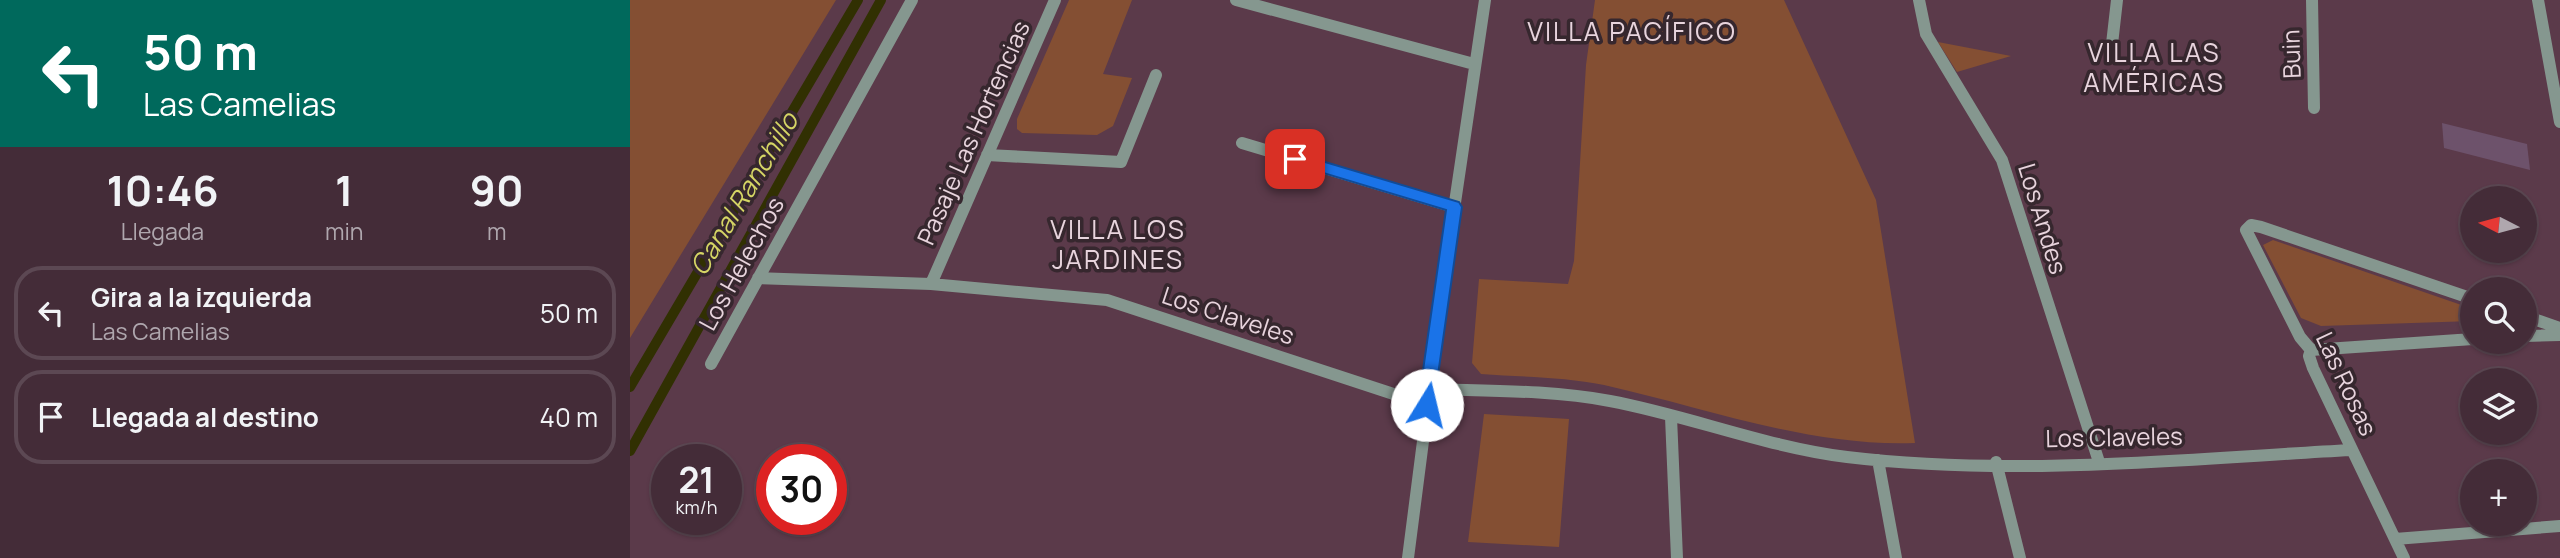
<!DOCTYPE html>
<html lang="es">
<meta charset="utf-8">
<style>
body{margin:0;font-family:Manrope,sans-serif;background:#4e3843;color:#f1f3f6;height:100vh;display:flex;flex-direction:column;font-size:26px;white-space:nowrap}
*{box-sizing:border-box;margin:0}
p{font-size:23px;color:#afa7ae}
.icon{flex:none;width:38px;height:38px;fill:none;stroke:currentColor;stroke-width:2;stroke-linecap:round;stroke-linejoin:round}
.map{position:relative;flex:1;overflow:hidden}
.sheet{display:flex;flex-direction:column;background:#442c38;width:630px}
.sheet>*{flex:none}
.top-card{background:#00695c;color:#fff;overflow:hidden}
.needle{width:46px;rotate:276deg}
.buttons{position:absolute;left:1830px;top:186px;display:grid;gap:14px}
.buttons a{display:grid;place-items:center;width:77px;height:77px;border-radius:50%;background:#442c38;box-shadow:0 2px 5px #0004,0 0 0 2px #5c4853;font-size:35px}
.speed{position:absolute;left:21px;top:444px;display:flex;gap:14px;font-size:35px;font-weight:700;text-align:center}
.speed>*{display:grid;place-content:center;width:91px;height:91px;border-radius:50%;background:#442c38;box-shadow:0 2px 5px #0004,0 0 0 2px #5c4853;line-height:1}
.speed small{font-size:18px;font-weight:400}
.speed .limit{border:10px solid #d22;background:#fff;color:#111}
.pin{position:absolute;display:grid;place-items:center;width:60px;height:60px;color:#fff;margin:-30px;border-radius:14px;box-shadow:0 4px 10px #0006}
.me{position:absolute;width:77px;margin:-38px;rotate:9deg;stroke-linejoin:round;filter:drop-shadow(0 0 5px #0008)}
.turn{display:flex;align-items:center;gap:24px;height:147px;padding:0 28px;font-size:32px}
.turn .icon{width:91px;height:91px;stroke-width:2.5}
.turn b{display:block;font-size:49px;line-height:60px}
.eta{display:flex;justify-content:space-evenly;align-items:center;height:119px;text-align:center}
.eta b{font-size:42px;font-weight:700;line-height:49px}
ul{padding:0;list-style:none}
li{display:flex;align-items:center;gap:21px;height:94px;margin:0 14px 10px;padding:0 14px;border:4px solid #5c4853;border-radius:28px}
li div{flex:1}
li b{display:block;font-size:26px}
li em{font-style:normal}
main{display:flex;flex:1;min-height:0}
.map>svg:first-child{display:block}
</style>
<main>
<section class="sheet">
<div class="top-card">
<div class="turn"><svg class="icon" aria-label="left" viewBox="0 0 24 24"><path d="M17 20v-9H6M10 6l-5 5 5 5"/></svg><div><b>50 m</b>Las Camelias</div></div>
</div>
<div class="eta">
<div><b>10:46</b><p>Llegada</p></div>
<div><b>1</b><p>min</p></div>
<div><b>90</b><p>m</p></div>
</div>
<ul>
<li><svg class="icon" aria-label="left" viewBox="0 0 24 24"><path d="M17 20v-9H6M10 6l-5 5 5 5"/></svg><div><b>Gira a la izquierda</b><p>Las Camelias</p></div><em>50 m</em></li>
<li><svg class="icon" aria-label="arrive" viewBox="0 0 24 24"><path d="M6 21V4h12l-3 4 3 4H6"/></svg><div><b>Llegada al destino</b></div><em>40 m</em></li>
</ul>
</section>
<div class="map">
<svg width="1930" height="558" viewBox="0 0 1930 558">
<rect width="100%" height="100%" fill="#5b3a4a"/>
<path fill="#844f33" d="M0,0H206L0,338Z
M439,0H502L473,74L502,78L483,126L467,135L392,133L387,129V119Z
M965,0H1154L1246,200L1285,443C1179,447 1077,408 974,385C935,377 892,377 851,374L842,363L849,279L938,284L944,261L956,65Z
M1308,42L1381,56L1327,72Z
M1643,240L1843,309V321L1691,326L1671,318L1633,245Z
M854,414L939,419L929,547L838,542Z"/>
<g fill="none" stroke-linecap="round" stroke-linejoin="round">
<path stroke="#313002" stroke-width="10" d="M0,387L228,0
M0,451L251,0"/>
</g>
<path fill="#6d526b" d="M1812,123L1897,144L1900,170L1814,148Z"/>
<g fill="none" stroke-linecap="round" stroke-linejoin="round">
<path stroke="#85978f" stroke-width="12" d="M606,0L844,64
M1289,0L1296,34L1372,160L1469,462
M1682,0L1684,108
M1908,0L1930,122
M1482,44L1487,0
M612,143L824,207
M357,155L491,162L526,75
M128,278L301,284L477,300L797,405
M301,284L425,0
M1895,316L1930,328
M1895,336L1930,335
M1681,350L1843,339
M81,364L282,0
M800,389C860,391 921,390 980,401C1060,416 1136,447 1217,457C1383,477 1555,459 1721,450
M1041,417L1047,558
M1248,460L1266,558
M1366,462L1390,558
M1765,539L1930,526
M778,558L815,270L855,0
M1774,558L1683,368L1679,356L1681,350L1670,337L1616,230L1621,225L1631,227L1843,299"/>
</g>
<path fill="#1a73e8" stroke="#114b97" stroke-width="2" d="M665,153L829,202L832,207L803,410L797,412L788,405L816,210L660,163L658,159Z"/>
<g text-anchor="middle" stroke-width="7" stroke-linejoin="round" paint-order="stroke">
<g font-size="24" fill="#e8d4dd" stroke="#36272e">
<text transform="translate(1662 54) rotate(-92)" y="8">Buin</text>
<text transform="translate(344 133) rotate(-66)" y="8">Pasaje Las Hortencias</text>
<text transform="translate(1412 219) rotate(73)" y="8">Los Andes</text>
<text transform="translate(112 264) rotate(-61)" y="8">Los Helechos</text>
<text transform="translate(598 316) rotate(18)" y="8">Los Claveles</text>
<text transform="translate(1716 384) rotate(65)" y="8">Las Rosas</text>
<text transform="translate(1484 438) rotate(-1)" y="8">Los Claveles</text>
</g>
<g font-size="26" letter-spacing="2" fill="#e8d4dd" stroke="#36272e">
<text x="1002" y="41">VILLA PACÍFICO</text>
<text x="1524" y="62">VILLA LAS<tspan x="1524" dy="30">AMÉRICAS</tspan></text>
<text x="488" y="239">VILLA LOS<tspan x="488" dy="30">JARDINES</tspan></text>
</g>
<g font-size="26" font-style="italic" fill="#d5d565" stroke="#36272e">
<text transform="translate(114 194) rotate(-59)" y="9">Canal Ranchillo</text>
</g>
</g>
</svg>
<div class="buttons">
<a><svg class="needle" viewBox="-14 -14 28 28"><path d="M0-13l5 13h-10z" fill="#e53935"/><path d="M0 13l5-13h-10z" fill="#afa7ae"/></svg></a>
<a><svg class="icon" aria-label="search" viewBox="0 0 24 24"><circle cx="10" cy="10" r="6"/><path d="M15 15l6 6"/></svg></a>
<a><svg class="icon" aria-label="layers" viewBox="0 0 24 24"><path d="M12 4l9 5-9 5-9-5zM3 14l9 5 9-5"/></svg></a>
<a>+</a>
</div>
<div class="speed"><div>21<small>km/h</small></div><div class="limit">30</div></div>
<div class="pin" style="left:665px;top:159px;background:#d93025"><svg class="icon" aria-label="arrive" viewBox="0 0 24 24"><path d="M6 21V4h12l-3 4 3 4H6"/></svg></div>
<svg class="me" style="left:797px;top:405px" viewBox="-20 -20 40 40"><circle r="19" fill="#fff"/><path d="M0-13L10 11 0 6-10 11z" fill="#1a73e8"/></svg>
</div>
</main>
